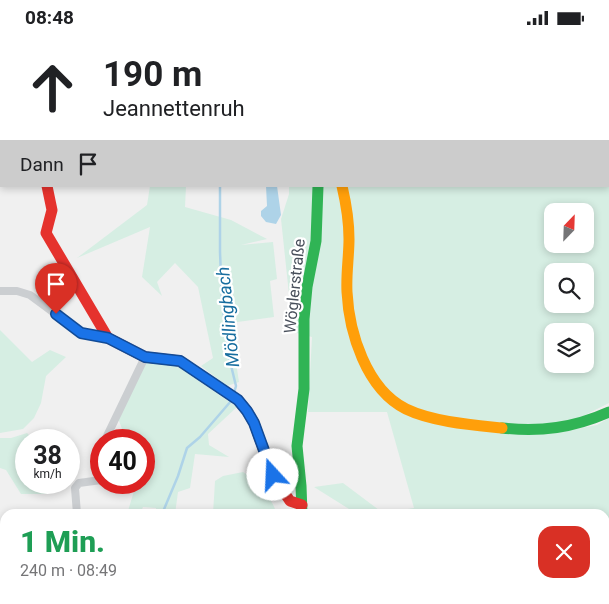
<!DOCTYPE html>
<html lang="de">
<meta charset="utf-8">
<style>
body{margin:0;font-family:Roboto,sans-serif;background:#f6f6f6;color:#202124;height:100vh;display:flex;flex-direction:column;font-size:19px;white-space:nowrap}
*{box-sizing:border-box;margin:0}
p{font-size:16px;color:#757577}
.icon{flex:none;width:28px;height:28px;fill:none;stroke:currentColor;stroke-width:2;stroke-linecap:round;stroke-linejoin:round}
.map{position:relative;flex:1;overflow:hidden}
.drawer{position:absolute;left:0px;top:474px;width:610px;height:96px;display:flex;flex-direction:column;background:#fff;border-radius:15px 15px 0 0;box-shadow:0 2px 8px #0003}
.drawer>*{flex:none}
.guide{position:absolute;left:0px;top:0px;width:610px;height:152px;box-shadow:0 2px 8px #0003;background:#fff;color:#202124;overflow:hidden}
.needle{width:32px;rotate:23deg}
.buttons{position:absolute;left:544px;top:168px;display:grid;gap:10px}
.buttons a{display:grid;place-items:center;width:50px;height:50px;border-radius:10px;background:#fff;box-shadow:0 2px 8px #0003;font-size:25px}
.speed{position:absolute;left:15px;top:394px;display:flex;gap:10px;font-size:25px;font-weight:700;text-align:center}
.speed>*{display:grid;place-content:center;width:65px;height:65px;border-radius:50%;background:#fff;box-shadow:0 2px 8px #0003;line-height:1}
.speed small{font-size:12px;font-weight:400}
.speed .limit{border:8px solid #d22;background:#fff;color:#111}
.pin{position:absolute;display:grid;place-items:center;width:42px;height:42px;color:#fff;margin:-51px -21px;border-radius:50% 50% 50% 0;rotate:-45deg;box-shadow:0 0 5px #0007}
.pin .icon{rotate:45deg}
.me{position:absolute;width:55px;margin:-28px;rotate:340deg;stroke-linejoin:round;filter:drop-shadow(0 0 4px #0008)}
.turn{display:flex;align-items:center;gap:18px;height:105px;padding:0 20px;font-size:22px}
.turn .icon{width:65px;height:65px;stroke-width:2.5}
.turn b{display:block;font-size:35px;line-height:42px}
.then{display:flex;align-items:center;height:48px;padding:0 20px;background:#0003;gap:10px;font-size:19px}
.round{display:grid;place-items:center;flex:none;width:52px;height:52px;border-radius:15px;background:#f6f6f6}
.headline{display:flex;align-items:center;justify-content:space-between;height:85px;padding:0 20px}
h1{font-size:30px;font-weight:800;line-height:38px;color:#1e9e55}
.status{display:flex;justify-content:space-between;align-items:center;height:35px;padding:0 25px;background:#fff;direction:ltr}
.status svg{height:14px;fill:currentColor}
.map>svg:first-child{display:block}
</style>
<div class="status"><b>08:48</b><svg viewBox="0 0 49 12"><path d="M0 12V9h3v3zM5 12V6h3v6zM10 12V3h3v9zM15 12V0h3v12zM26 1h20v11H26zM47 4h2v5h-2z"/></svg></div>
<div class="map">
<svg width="609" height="569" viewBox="0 0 609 569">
<rect width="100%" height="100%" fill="#f0f0f0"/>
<path fill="#d6eee3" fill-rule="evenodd" d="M328,0H609V368L577,384L560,397L597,390L609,383V569H469V565H605V479H357L314,452L343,448L383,478L414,473L387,377H308L312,302L293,297L281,184L289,159V151H609V1H328ZM552,176H585V209H552ZM552,236H585V269H552ZM552,296H585V329H552Z
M150,151H186L185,172L231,185L267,204L241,210L273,207L277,244L270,246L274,282L230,288L239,347L227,351L201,331L213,323L198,252L175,228L157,247L162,261L142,242L150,192L77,223L147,170Z
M0,295L32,327L50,315L66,322L46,341L41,368L34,383L23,394L0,398Z
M147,325L177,331L237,372L208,399L209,410L229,422L195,419L190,453L178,457L175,479H156V473L143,472L140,479H127L135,453L123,448H144V405H126L118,383Z
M27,398L34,405H26V448H52L48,459H21L6,435L0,433V403H11Z
M243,437C258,447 271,461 277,479H213L215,446L223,441Z
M5,507V565H152L154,569H0V509Z
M232,565H258V569H232Z"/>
<path fill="#aed3e8" d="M266,151H277L281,180L276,189L266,187L261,181V176L267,171Z"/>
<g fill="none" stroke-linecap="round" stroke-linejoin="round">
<path stroke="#aed3e8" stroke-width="2.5" d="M220,1V0
M220,151V217L222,266L229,322L236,351L234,358
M162,479L178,441L187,413L200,402L231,366
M605,498H609
M192,565L194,569"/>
<path stroke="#cbced1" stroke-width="8" d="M19,0V1
M0,256H17L30,260L81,298L108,303
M106,405V403L145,322
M77,479L75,453L79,448L101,445
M106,565L110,569"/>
<path stroke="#30b455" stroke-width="11" d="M322,0V1
M502,393C541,397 573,393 609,377
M302,479L301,451L297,411L304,354V284L307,252L316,206L318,151"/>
<path stroke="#ff9f0a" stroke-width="11" d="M342,151C346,168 349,186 349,204C349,221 346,239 347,257C349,297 366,354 406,374C433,387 473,390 502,393
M293,569L294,565"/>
<path stroke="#e5322d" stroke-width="11" d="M47,151L52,175L46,198L108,303L145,322L180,326L238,365L247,376L254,388L273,441L290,466L302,470"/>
</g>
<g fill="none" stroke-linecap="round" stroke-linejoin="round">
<defs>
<path id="route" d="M56,279L81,298L108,303L145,322L180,326L238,365L247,376L254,388L273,440"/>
</defs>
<use href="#route" stroke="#114b97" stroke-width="12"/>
<use href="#route" stroke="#1a73e8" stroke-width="9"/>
</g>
<g text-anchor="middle" stroke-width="4.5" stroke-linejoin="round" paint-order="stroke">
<g font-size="16" fill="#484f5b" stroke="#fff">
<text transform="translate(294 251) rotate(-84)" y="6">Wöglerstraße</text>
</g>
<g font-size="18" font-style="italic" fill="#176d9f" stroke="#fff">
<text transform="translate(228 282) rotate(-96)" y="6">Mödlingbach</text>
</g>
</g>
</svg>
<div class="buttons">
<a><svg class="needle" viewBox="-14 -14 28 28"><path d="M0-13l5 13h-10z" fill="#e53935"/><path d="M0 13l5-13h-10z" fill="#757577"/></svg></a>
<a><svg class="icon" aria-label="search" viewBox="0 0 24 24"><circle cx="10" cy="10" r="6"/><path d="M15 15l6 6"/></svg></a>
<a><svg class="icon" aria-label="layers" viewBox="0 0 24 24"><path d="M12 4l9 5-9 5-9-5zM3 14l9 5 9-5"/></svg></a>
</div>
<div class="speed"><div>38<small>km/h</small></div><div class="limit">40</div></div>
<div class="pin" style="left:56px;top:279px;background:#d93025"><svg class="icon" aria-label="arrive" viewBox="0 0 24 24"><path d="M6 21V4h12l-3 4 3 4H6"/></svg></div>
<svg class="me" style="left:273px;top:440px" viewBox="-20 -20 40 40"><circle r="19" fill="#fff"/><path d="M0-13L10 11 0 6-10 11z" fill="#1a73e8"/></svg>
<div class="guide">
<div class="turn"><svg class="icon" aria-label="ahead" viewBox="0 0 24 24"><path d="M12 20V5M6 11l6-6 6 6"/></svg><div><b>190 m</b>Jeannettenruh</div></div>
<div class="then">Dann<svg class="icon" aria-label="arrive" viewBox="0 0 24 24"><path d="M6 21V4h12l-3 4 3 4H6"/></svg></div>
</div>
<section class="drawer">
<div class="headline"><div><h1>1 Min.</h1><p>240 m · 08:49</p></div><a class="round" style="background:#d93025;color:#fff"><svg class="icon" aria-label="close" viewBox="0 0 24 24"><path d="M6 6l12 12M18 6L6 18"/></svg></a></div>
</section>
</div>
